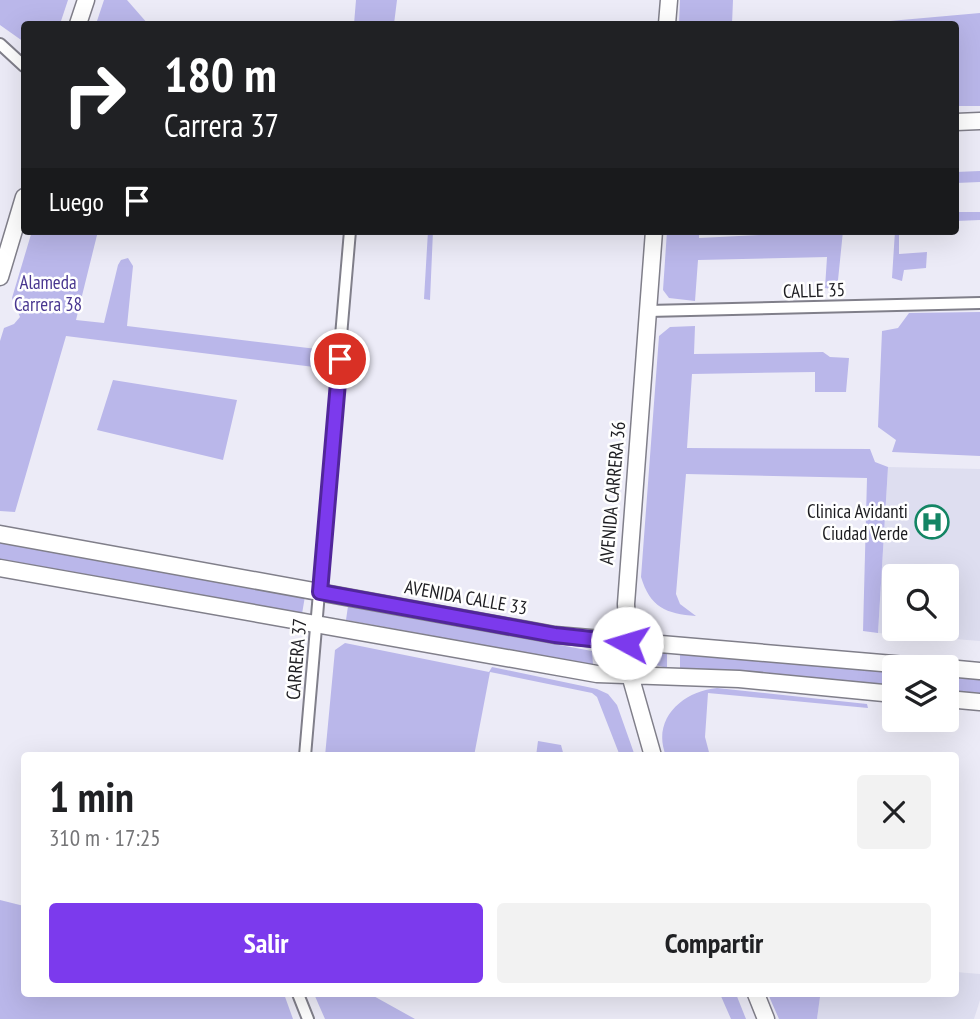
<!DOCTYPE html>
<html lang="es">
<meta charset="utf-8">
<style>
body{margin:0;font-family:"PT Sans Narrow",sans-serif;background:#f2f2f2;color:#202124;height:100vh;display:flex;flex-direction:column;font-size:26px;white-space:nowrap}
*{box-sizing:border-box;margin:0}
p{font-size:23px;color:#757577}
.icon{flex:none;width:38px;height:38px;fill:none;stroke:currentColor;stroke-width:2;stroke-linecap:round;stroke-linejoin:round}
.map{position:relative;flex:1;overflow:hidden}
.drawer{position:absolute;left:21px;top:752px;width:938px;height:245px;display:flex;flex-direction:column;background:#fff;border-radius:7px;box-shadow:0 7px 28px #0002}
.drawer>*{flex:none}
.top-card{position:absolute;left:21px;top:21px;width:938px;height:214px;border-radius:7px;box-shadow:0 7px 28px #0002;background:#202124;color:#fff;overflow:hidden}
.fabs{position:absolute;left:882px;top:564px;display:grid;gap:14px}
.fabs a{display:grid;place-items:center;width:77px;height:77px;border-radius:7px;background:#fff;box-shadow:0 7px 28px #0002;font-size:35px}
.pin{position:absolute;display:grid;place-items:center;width:60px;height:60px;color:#fff;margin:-30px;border:4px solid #fff;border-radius:50%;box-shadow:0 2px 7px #0007}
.me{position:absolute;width:77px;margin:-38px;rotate:276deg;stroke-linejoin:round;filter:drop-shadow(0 0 5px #0008)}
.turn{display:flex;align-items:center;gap:24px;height:147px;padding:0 28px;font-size:32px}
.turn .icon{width:91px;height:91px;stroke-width:2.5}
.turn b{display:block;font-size:49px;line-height:60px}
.then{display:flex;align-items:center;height:66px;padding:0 28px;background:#0003;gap:14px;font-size:26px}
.round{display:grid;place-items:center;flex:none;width:74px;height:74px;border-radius:7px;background:#f2f2f2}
.summary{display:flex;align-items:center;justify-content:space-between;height:119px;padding:0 28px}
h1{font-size:42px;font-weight:600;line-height:52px}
.primary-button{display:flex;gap:14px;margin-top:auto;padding:14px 28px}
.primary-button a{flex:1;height:80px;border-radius:7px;background:#7c3aed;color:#fff;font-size:28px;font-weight:600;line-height:80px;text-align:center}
.primary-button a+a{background:#f2f2f2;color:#202124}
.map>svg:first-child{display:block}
</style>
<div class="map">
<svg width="980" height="1019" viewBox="0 0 980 1019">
<rect width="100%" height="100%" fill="#ecebf7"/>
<path fill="#dedef0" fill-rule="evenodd" d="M888,467L980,469V641L878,633ZM894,576H947V628H894Z
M956,972L980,974V1000L974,1019H817L820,997L803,994H956Z"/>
<path fill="#bab7ea" d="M0,0H68L60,24H24V42L0,25Z
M104,0H127L148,24H96Z
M356,0H397L394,24H354Z
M680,0H733L732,24H679Z
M980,13V106H956V24H856Z
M980,171V182L956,183V172Z
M956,212H980V220L956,221Z
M32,231H98L76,320L104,323L118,265L121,260L128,258L133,266L127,326L325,350L322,368L66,336L15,512L0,511V341L4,328L14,324L20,317L12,298Z
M428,231H433L430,300L424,299Z
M667,231H699V238L843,231L837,290L825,288L827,257L698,260L695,301L669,298L663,290Z
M895,231H899V254L927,252L926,268L904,270L902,281L892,278Z
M980,312V456L892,452L896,440L878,427L882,331L898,328L909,313Z
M695,326L694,354L823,352L830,357L849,358L846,392H815V372L692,374L687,448L870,449L875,462L888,467L878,633L863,631L867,478L686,474L676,594L680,604L696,616C666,614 650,607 641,577L659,336L670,327Z
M113,380L237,400L223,460L97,430Z
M0,541L305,596L302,614L0,560Z
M348,606L592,651L593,665L346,620Z
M345,643L489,672L492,667L597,689L608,694L617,705L635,756H620L597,697L592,693L490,672L474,756H325L335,650Z
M667,651V668L652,664V655Z
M680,652L894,671V686L680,668Z
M947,675L980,678V693L947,691Z
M717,688L867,704L868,708L708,693L705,737L710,756H666C651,719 683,691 717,688Z
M538,741L561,745L564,756H536Z
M0,900L24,906V994H284L293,1019H0Z
M314,994H370L415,1019H325Z
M720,994H736L746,1019H731Z
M768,994L820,997L817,1019H779Z"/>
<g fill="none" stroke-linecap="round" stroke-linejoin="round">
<defs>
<path id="street" d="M0,44L24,66
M648,311L980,303
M305,756L350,231
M298,994L308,1019"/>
<path id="secondary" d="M78,24L86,0
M667,24L669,0
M956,122L980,121
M0,277L24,197
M0,534L555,635L929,667
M0,568L597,674L739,679L894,694
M947,668L980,671
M947,699L980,702
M653,756L630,675L626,604L654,231
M756,994L766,1019"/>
</defs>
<use href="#street" stroke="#807f8a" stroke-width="14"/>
<use href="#secondary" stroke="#807f8a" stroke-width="19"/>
<use href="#street" stroke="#fff" stroke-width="10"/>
<use href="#secondary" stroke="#fff" stroke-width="16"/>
</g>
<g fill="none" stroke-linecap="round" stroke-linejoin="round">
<defs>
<path id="route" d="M340,359L320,592L555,635L627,643"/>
</defs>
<use href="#route" stroke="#51269a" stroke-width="18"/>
<use href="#route" stroke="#7c3aed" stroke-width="12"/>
</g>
<defs>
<symbol id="hospital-ring" viewBox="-11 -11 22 22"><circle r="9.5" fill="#fff" stroke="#138564" stroke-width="1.5"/><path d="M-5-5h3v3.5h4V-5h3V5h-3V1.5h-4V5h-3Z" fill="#138564"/></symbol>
</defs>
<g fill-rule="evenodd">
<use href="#hospital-ring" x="913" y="503" width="38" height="38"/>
</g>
<g text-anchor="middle" stroke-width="5" stroke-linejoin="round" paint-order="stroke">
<g font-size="19" fill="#493790" stroke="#fff">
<text x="48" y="289">Alameda<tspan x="48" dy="22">Carrera 38</tspan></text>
</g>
<g font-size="19" fill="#1d1d21" stroke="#fff">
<text transform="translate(814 290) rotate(-2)" y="7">CALLE 35</text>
<text transform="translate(612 493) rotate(-85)" y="7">AVENIDA CARRERA 36</text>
<text transform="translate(466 597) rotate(10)" y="7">AVENIDA CALLE 33</text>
<text transform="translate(296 659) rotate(-85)" y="7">CARRERA 37</text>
</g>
<g font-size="19" fill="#1d1d21" stroke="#fff" text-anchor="end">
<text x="908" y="518">Clinica Avidanti<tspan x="908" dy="22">Ciudad Verde</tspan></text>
</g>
</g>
</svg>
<div class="fabs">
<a><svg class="icon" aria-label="search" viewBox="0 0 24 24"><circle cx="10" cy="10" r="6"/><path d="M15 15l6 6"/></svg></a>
<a><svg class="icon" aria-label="layers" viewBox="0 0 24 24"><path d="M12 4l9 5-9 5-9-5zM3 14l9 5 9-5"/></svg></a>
</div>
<div class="pin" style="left:340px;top:359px;background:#d93025"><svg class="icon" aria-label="arrive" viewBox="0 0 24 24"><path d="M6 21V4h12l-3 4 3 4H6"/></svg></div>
<svg class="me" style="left:627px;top:643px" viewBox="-20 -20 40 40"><circle r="19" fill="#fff"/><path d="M0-13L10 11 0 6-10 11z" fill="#7c3aed"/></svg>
<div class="top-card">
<div class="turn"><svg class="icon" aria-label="right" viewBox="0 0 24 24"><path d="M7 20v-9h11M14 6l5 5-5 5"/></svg><div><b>180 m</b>Carrera 37</div></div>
<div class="then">Luego<svg class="icon" aria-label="arrive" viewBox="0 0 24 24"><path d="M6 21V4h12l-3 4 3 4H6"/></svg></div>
</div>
<section class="drawer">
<div class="summary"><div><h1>1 min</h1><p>310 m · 17:25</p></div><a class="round"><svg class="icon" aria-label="close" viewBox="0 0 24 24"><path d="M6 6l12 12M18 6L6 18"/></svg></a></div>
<div class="primary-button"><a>Salir</a><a>Compartir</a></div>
</section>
</div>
